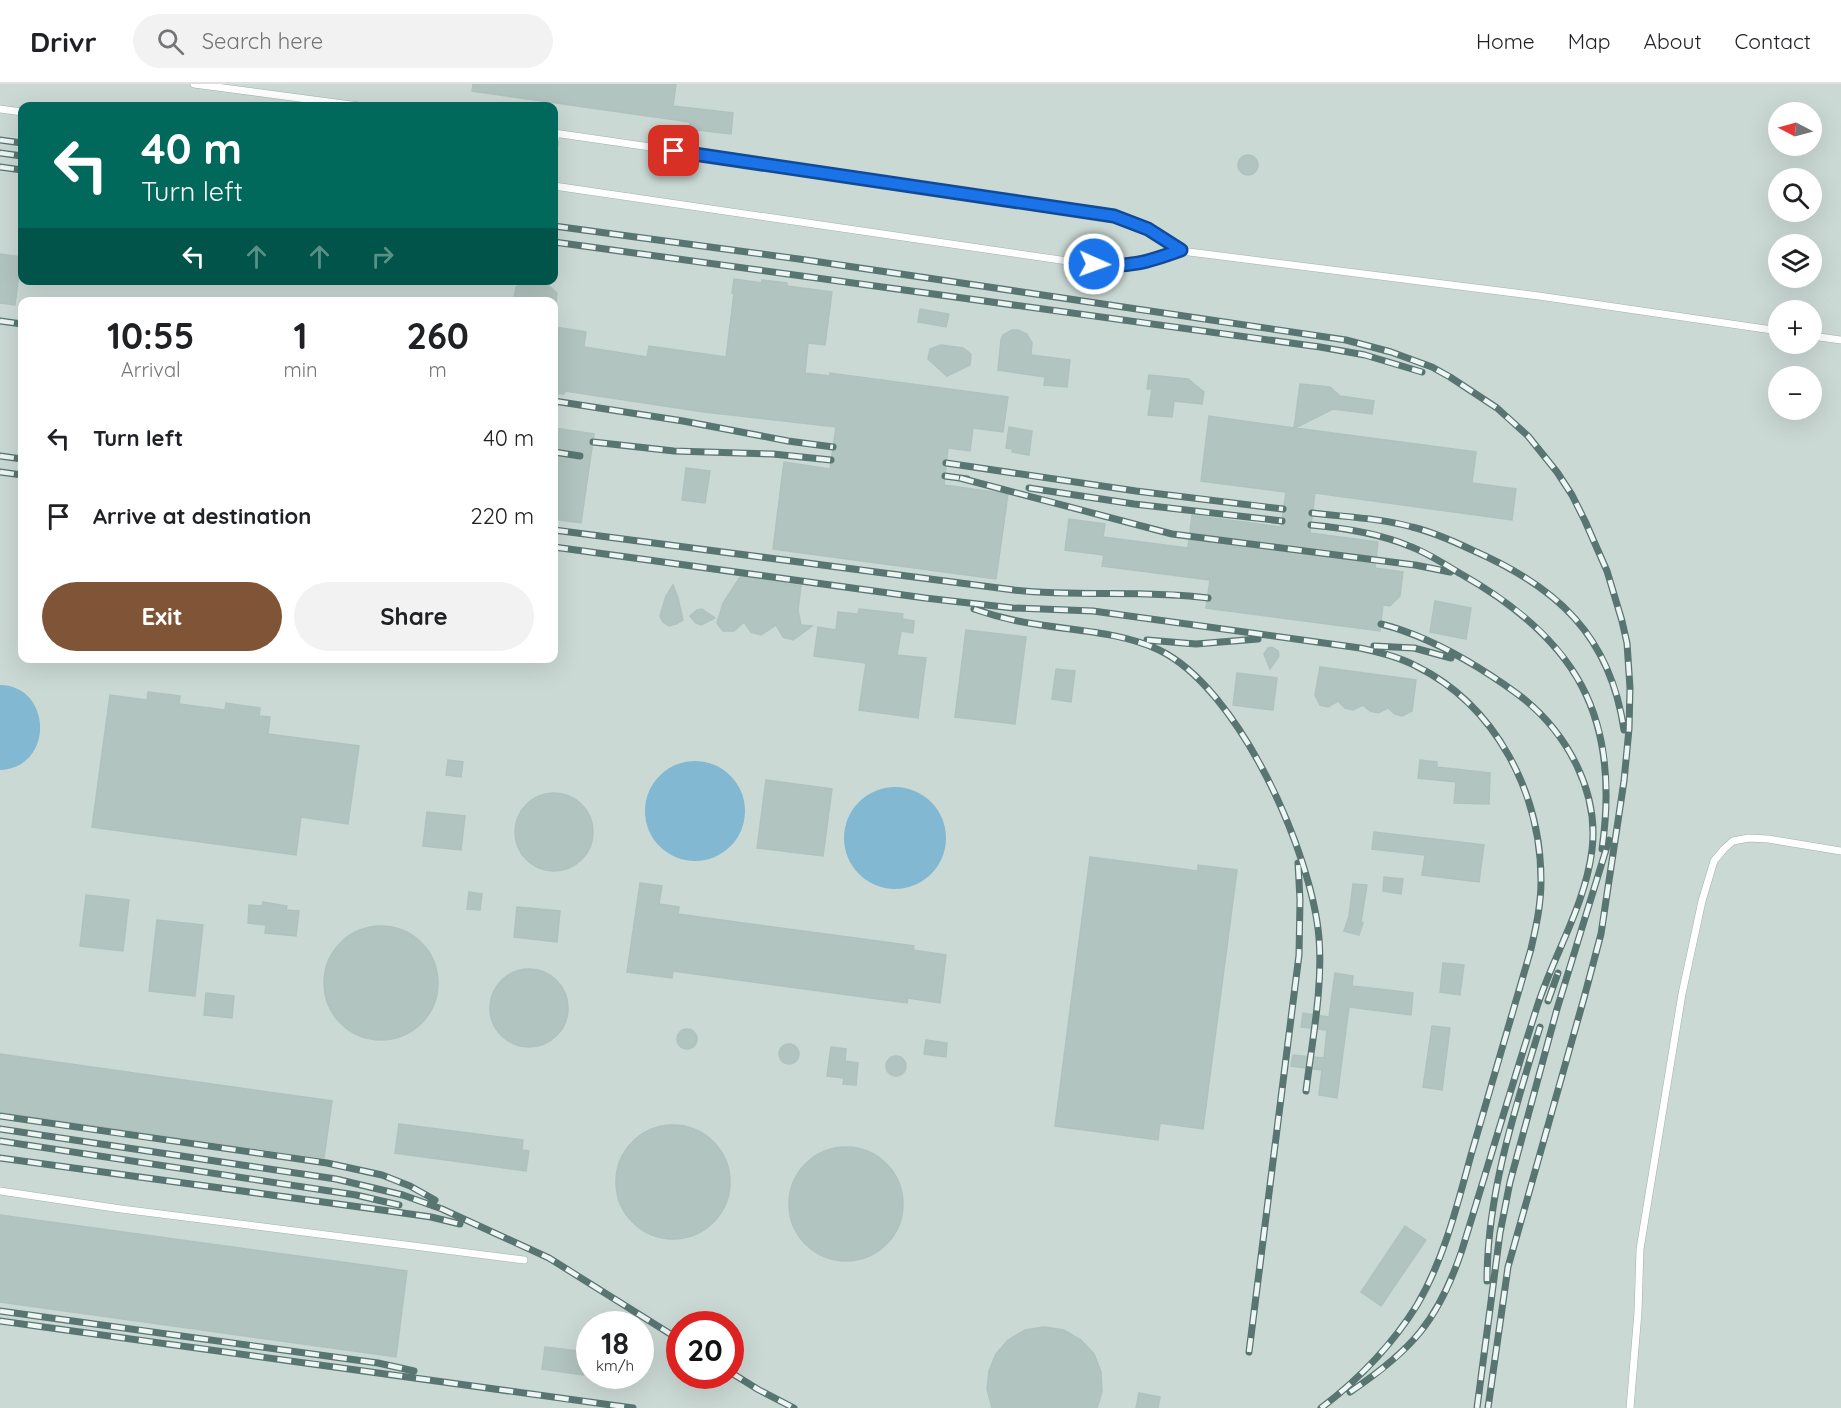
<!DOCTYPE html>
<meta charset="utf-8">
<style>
body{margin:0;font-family:Quicksand,sans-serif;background:#f2f2f2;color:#202124;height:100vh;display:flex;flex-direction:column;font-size:22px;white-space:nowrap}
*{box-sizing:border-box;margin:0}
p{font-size:20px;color:#757577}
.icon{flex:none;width:33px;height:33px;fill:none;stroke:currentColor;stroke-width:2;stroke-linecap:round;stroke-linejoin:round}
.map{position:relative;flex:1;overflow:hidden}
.side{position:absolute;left:18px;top:213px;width:540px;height:366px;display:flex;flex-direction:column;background:#fff;border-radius:12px;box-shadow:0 6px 24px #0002}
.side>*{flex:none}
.banner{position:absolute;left:18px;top:18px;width:540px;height:183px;border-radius:12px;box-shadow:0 6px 24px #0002;background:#00695c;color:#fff;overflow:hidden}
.needle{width:39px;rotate:276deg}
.controls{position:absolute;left:1768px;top:18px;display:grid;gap:12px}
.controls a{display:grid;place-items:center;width:54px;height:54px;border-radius:50%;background:#fff;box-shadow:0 6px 24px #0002;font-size:30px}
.speed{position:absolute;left:576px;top:1227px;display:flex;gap:12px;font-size:30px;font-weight:700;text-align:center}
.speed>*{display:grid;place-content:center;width:78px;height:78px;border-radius:50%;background:#fff;box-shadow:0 6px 24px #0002;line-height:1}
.speed small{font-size:15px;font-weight:400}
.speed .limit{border:9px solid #d22;background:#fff;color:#111}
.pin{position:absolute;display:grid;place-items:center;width:51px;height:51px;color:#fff;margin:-26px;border-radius:12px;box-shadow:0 3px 9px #0006}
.me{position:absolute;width:66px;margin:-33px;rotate:92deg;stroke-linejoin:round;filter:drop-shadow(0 0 4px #0008)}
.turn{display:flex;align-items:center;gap:21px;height:126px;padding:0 24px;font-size:27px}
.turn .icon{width:78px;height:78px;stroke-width:2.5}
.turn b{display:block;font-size:42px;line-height:51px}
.lanes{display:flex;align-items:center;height:57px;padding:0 24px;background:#0003;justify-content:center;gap:30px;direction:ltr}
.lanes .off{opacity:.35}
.eta{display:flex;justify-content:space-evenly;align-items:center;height:102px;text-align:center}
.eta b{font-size:36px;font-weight:800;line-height:42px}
.button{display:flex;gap:12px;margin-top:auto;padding:12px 24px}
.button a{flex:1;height:69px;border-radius:36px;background:#805437;color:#fff;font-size:24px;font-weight:800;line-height:69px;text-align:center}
.button a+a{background:#f2f2f2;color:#202124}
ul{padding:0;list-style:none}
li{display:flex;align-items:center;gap:18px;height:78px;padding:0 24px}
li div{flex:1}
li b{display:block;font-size:22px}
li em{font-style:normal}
header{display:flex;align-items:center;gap:36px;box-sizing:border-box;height:84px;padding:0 30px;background:#fff;border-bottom:2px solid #e0e0e0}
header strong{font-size:28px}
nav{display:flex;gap:33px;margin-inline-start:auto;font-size:21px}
.search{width:420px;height:54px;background:#f2f2f2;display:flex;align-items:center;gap:15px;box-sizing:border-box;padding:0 21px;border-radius:33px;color:#757577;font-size:22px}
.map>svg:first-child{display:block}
</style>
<header>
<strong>Drivr</strong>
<div class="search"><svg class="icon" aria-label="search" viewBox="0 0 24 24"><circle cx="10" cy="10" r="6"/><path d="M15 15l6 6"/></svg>Search here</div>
<nav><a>Home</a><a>Map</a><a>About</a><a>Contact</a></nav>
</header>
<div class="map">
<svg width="1841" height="1324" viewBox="0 0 1841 1324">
<rect width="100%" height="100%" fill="#dde9e6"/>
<path fill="#cbd9d5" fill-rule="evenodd" d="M0,0H1841V1324H0ZM22,22H554V196H22ZM1779,28H1812V62H1779ZM1779,94H1812V128H1779ZM1779,160H1812V194H1779ZM22,218H554V574H22ZM1779,226H1812V260H1779ZM1779,292H1812V326H1779ZM590,1240H640V1292H590ZM680,1240H730V1292H680Z"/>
<path fill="#82b8d1" d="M0,601C53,602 54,684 0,686Z
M645 727a50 50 0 1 1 100 0a50 50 0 1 1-100 0Z
M844 754a51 51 0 1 1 102 0a51 51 0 1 1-102 0Z"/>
<path fill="#b2c4bf" stroke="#afc3be" stroke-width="1.5" d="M473,0H676L673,22L733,29L731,50L689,45L690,38L472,7Z
M1238 81a10 10 0 1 1 20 0a10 10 0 1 1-20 0Z
M0,170L21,173L15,221L0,219Z
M734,195L762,199V196L787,199V202L832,208L825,261L808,259L805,289L830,292V289L1008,313L1003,348L973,344L970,367L948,364L944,401L1008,410L996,495L773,465L784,378L830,385L836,343L704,328L565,307L564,310L554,309V243L586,248L584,263L647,273L649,262L726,273L734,210L732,209Z
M526,199L549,202L557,209L556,218H519L514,214L516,203Z
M920,225L949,230L946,243L918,238Z
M1012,246H1018L1027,250L1032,259L1031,271L1070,276L1067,303L1044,301L1045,293L998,286L1001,256L1003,251Z
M941,261L963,264L971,270L970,281L947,292L928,275L930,265Z
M1149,291L1188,295L1204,308L1202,320L1174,317L1172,333L1148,331L1152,305H1147Z
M1300,300L1330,303L1340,312L1374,317L1372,330L1333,325L1295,344L1476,368L1472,399L1516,405L1512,436L1315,409L1310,449L1378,458L1375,484L1403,488L1400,512L1390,522L1383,521L1380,547L1206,524L1210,496L1102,482L1104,471L1065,466L1069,435L1105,440L1103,453L1188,464L1192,431L1281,443L1286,408L1201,397L1209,332L1294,344Z
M1009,343L1032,347L1029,371L1012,368L1013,365L1006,364Z
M554,344L594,350L581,439L554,435Z
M686,384L710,387L705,419L682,416Z
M740,493L801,502L798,526L801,541L812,542L793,556L783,553L776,541L761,551L751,548L744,538L734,547H723L717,539L723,519Z
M673,501L678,514L683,536L676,540L669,542L663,538L660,532L666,512Z
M1435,517L1471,524L1466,555L1430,548Z
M702,525L715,534L701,541L696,539L690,532L697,526Z
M859,525L903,530L902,535L914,537L913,549L901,547L897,571L926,574L918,634L859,626L866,579L814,572L818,543L836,546L838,528L858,530Z
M966,546L1026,553L1015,640L955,633Z
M1272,563L1278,567L1279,572L1270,585L1264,570L1268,564Z
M1320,583L1416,596L1412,627L1402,632L1395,630L1388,624L1378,629L1370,627L1363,621L1353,626L1345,624L1338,617L1328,623L1320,621L1315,611Z
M1056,585L1075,587L1071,618L1052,615Z
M1237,589L1277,594L1273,626L1233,621Z
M148,608L180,612L179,620L225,626L226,619L260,624L259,632L270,633L268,650L359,662L348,740L301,733L296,771L92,743L110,611L147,616Z
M448,676L463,678L461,693L446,691Z
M1420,676L1437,678V683L1490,689L1489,720L1454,719L1456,698L1418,694Z
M766,696L832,705L823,772L757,764Z
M515 748a39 39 0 1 1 78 0a39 39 0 1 1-78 0Z
M427,728L465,732L461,766L423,762Z
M1374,748L1484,761L1479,798L1422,791L1425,771L1372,765Z
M1090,773L1198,787V781L1237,786L1203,1045L1160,1039L1158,1056L1055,1042Z
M1384,793L1403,795L1401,810L1383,807Z
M640,799L662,802L659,820L679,823L678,830L914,862L913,866L946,871L940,919L908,914L907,919L673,887L672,894L627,888Z
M1353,800L1367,801L1361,838L1363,839L1359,851L1344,847L1349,832Z
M469,808L482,810L480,826L467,825Z
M86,811L129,816L123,867L80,862Z
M263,818L287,822L286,826L299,827L296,852L265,849L266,841L248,839L249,821L262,822Z
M517,823L560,827L557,858L514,853Z
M157,836L203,841L195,912L149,907Z
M324 899a57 57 0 1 1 114 0a57 57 0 1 1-114 0Z
M1443,879L1464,881L1460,911L1440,908Z
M490 924a39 39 0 1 1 78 0a39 39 0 1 1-78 0Z
M1335,889L1353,892L1352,902L1413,909L1411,931L1349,923L1337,1014L1319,1011L1322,986L1291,982L1293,971L1324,974L1327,946L1301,943L1303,929L1329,933Z
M206,909L234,912L232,934L204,931Z
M1432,942L1450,944L1442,1006L1423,1003Z
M677 955a10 10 0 1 1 20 0a10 10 0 1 1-20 0Z
M926,956L947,959L946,973L924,970Z
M779 970a10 10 0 1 1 20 0a10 10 0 1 1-20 0Z
M831,963L846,965L845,977L858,979L856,1001L843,1000L844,994L827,992Z
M0,970L332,1017L324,1074L0,1028Z
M886 982a10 10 0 1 1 20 0a10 10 0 1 1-20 0Z
M399,1040L523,1056L522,1066L529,1067L526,1087L395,1069Z
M616 1098a57 57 0 1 1 114 0a57 57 0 1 1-114 0Z
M789 1120a57 57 0 1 1 114 0a57 57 0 1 1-114 0Z
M0,1131L407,1187L396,1273L0,1218Z
M1405,1142L1426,1156L1381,1222L1361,1208Z
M1044,1243L1064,1246L1081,1256L1094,1270L1101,1288L1102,1308L1097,1324H992L987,1305L989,1287L996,1270L1008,1256L1025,1246Z
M545,1263L586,1268L583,1291L542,1285Z
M1139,1309L1160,1313L1158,1324H1136Z"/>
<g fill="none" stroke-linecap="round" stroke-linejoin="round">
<defs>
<path id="lane" d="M194,0L359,22
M0,25L22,28
M554,49L982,111L1114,132L1148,145L1181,167
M554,63L556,49
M554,102L1081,179C1102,181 1123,184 1144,179C1156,176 1169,171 1181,167L1539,212L1779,247
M1812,252L1841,256
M0,1107L121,1125L524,1176
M1630,1324L1638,1228L1640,1165L1682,910L1702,817L1714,777L1724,765L1733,757L1749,754L1768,755L1841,767"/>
</defs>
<use href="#lane" stroke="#a0b1ae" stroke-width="8"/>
<use href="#lane" stroke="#fff" stroke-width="7"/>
<defs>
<path id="rail" d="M0,56L22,59
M0,69L22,72
M0,83L22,86
M554,142L806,176L1346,256L1391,268L1432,283L1450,293L1497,324L1528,352L1557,388L1572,411L1585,437L1607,487L1622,537L1627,559L1630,604L1629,645L1624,697L1601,850L1584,914L1508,1183L1488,1324
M554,158L1320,263L1365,271L1422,288
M0,237L22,240
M554,317L683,337L788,357L833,363
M593,358L674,367L773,370L831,376
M554,368L580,372
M0,372L22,375
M946,379L1136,407L1283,425
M0,388L22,391
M945,392L967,395
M960,394L1172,450L1415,481L1450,488
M1029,404L1134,420L1282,437
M1312,429C1345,433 1380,434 1412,443C1433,448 1453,457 1472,466C1557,503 1610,551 1624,646
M1311,441C1344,444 1378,449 1409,462C1428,469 1444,480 1461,490C1576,555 1621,632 1602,765
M554,446L1014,506C1079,513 1143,506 1208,514
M554,463L925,514L1013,524L1093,527L1360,564C1379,568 1399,573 1416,582C1497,622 1541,710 1541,797C1541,821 1536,843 1531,865C1511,934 1491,1003 1471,1071C1457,1122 1444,1175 1417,1221C1392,1261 1358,1296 1321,1324
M974,525C994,532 1014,537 1035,540C1076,547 1121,548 1159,566C1239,604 1312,769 1319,854C1323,904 1312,957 1306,1007
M1147,556L1196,560L1258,555
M1374,562L1414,564L1451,574
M1548,917L1558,889
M0,1032L327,1079L382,1091L410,1102L435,1116
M0,1045L336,1095L403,1111L442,1125L549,1174L680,1256
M0,1057L356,1111L399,1121
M0,1074L389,1127L431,1133L460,1140
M1487,1197C1487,1110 1515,1025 1540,943
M0,1227L378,1279L414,1287
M0,1237L633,1324
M1249,1268L1299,871L1300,816L1298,779
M730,1288L759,1306L794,1324
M1350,1308C1412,1266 1438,1237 1462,1166C1487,1085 1511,1004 1537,923C1554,870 1585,822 1592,766C1599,708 1568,651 1524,615C1510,604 1495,594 1479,584C1448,565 1417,549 1381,540
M1477,1324L1500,1149L1510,1098L1557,925L1609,756"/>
</defs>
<use href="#rail" stroke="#587572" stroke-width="7"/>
<use href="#rail" stroke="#edf6f3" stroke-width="4.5" stroke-dasharray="14" stroke-linecap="butt"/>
</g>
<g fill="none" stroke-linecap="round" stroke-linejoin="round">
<defs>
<path id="route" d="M674,67L1114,132L1148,145L1181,166C1148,178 1129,184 1094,180"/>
</defs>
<use href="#route" stroke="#114b97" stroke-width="15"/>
<use href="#route" stroke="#1a73e8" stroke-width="10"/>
</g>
</svg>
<div class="controls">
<a><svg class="needle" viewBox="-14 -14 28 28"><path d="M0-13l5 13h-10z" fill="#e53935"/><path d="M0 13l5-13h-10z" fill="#757577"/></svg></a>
<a><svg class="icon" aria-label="search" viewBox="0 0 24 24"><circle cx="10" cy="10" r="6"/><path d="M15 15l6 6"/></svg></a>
<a><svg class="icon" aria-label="layers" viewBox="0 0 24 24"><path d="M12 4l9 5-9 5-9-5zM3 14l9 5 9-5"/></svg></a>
<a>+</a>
<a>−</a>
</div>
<div class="speed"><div>18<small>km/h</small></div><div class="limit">20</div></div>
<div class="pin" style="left:674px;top:67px;background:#d93025"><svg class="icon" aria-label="arrive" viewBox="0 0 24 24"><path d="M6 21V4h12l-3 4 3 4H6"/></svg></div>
<svg class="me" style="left:1094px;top:180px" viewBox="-20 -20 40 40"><circle r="17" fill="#1a73e8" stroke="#fff" stroke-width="3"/><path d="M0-11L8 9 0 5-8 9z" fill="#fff"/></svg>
<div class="banner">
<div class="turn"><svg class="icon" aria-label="left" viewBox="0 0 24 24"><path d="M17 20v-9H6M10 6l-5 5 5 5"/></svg><div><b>40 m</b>Turn left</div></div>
<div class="lanes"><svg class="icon" aria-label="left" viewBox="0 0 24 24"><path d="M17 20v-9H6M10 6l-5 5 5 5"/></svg><svg class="icon off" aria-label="ahead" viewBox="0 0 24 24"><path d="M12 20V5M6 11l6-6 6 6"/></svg><svg class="icon off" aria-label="ahead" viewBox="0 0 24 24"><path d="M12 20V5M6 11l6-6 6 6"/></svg><svg class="icon off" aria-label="right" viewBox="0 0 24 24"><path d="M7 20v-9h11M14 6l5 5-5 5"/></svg></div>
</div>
<section class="side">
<div class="eta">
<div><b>10:55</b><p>Arrival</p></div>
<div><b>1</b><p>min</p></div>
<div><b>260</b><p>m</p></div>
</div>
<ul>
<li><svg class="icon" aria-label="left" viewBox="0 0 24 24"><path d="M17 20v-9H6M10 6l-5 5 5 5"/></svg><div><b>Turn left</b></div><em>40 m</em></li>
<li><svg class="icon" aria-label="arrive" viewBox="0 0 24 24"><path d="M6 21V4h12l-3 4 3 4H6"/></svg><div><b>Arrive at destination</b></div><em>220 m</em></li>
</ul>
<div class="button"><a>Exit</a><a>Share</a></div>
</section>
</div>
